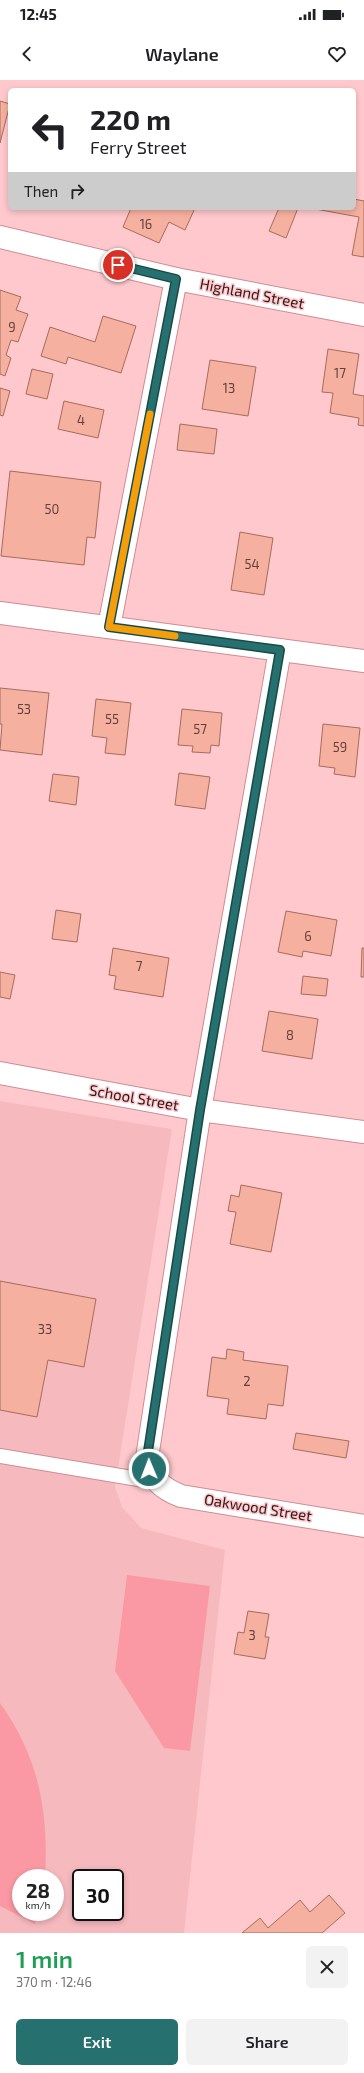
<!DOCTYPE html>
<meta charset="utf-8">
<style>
body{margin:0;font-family:"Exo 2",sans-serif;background:#f2f2f2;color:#202124;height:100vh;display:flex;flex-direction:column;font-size:15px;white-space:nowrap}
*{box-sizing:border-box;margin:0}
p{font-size:13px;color:#757577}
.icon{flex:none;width:22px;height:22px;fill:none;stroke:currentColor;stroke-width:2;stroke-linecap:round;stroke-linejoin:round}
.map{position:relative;height:1853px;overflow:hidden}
.drawer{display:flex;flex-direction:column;background:#fff;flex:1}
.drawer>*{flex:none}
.guide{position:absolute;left:8px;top:8px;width:348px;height:122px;border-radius:6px;box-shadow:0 2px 6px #0003;background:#fff;color:#202124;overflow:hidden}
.speed{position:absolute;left:12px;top:1789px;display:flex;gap:8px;font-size:20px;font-weight:700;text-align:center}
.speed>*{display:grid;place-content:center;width:52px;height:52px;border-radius:50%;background:#fff;box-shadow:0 2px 6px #0003;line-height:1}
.speed small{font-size:10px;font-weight:400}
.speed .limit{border:2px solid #111;border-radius:6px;background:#fff;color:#111}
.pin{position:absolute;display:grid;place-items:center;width:34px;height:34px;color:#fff;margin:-17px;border:2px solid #fff;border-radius:50%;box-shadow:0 1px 4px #0007}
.me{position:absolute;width:44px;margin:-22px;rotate:359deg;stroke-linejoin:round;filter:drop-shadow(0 0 3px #0008)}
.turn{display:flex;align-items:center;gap:14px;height:84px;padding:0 16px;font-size:18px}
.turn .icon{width:52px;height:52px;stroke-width:2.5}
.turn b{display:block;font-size:28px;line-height:34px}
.then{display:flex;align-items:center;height:38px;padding:0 16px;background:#0003;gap:8px;font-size:15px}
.round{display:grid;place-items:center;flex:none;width:42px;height:42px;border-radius:6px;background:#f2f2f2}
.summary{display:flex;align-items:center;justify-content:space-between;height:68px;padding:0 16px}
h1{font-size:24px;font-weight:600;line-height:30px;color:#1e9e55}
.button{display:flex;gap:8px;margin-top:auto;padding:8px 16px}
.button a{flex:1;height:46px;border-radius:6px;background:#26716f;color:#fff;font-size:16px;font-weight:600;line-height:46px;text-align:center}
.button a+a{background:#f2f2f2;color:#202124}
.status{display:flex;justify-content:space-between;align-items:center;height:28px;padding:0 20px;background:#fff;direction:ltr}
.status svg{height:11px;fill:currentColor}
header{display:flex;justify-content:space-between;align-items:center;height:52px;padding:0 16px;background:#fff;font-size:18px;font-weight:600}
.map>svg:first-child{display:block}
</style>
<div class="status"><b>12:45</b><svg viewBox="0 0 49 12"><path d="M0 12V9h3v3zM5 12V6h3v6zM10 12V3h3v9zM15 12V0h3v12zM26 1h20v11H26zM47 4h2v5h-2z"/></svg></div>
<header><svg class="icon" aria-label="back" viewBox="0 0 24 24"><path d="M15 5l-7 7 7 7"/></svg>Waylane<svg class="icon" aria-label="heart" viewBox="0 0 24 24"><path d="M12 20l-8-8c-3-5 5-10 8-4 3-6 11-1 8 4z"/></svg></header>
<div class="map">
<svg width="364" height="1853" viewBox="0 0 364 1853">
<rect width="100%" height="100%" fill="#ffc8cc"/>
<path fill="#f6babe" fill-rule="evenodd" d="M0,1021L172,1049L115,1407L122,1427L141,1448L225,1470L184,1853H0ZM21,1798H55V1832H21ZM81,1798H115V1832H81Z"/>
<path fill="#fa99a3" d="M127,1495L210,1506L190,1671L164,1668L115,1591Z
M0,1623C39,1677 49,1733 45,1798H21V1832H38L35,1844L0,1826Z"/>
<path fill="#f6b0a0" stroke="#a56c5e" d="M0,21L10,24L0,63Z
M354,119L364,121V177L352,175L359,137L310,128H354Z
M131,128H195L185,150L169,142L159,163L123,147Z
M279,128H298L286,158L269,151Z
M0,210L21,217L16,230L28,234L18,262L11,260L6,275L11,278L5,296L0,294Z
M103,236L136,246L121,293L68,277L66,284L41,276L50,247L95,262Z
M328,269L359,274L353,314L364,316V346L358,345L359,338L330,333L333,313L322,312Z
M210,280L256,287L248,336L202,329Z
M32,289L53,294L47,319L26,314Z
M0,308L10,311L3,336L0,335Z
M64,321L104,330L98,358L58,349Z
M180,344L217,349L214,374L177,370Z
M10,391L101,402L95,458L87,457L84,485L1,476Z
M240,452L273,458L264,515L231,510Z
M0,608L49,613L42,675L0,670L2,644H0Z
M96,619L131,623L125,675L105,673L107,658L92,656Z
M182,629L222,633L219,666L211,665L210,673L192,672L193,666L178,665Z
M323,644L360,648L355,697L334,694L335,688L319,686Z
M179,693L210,697L205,729L175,725Z
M53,694L79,697L76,725L49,721Z
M56,830L81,834L77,862L52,859Z
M286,831L337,840L331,876L303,871L302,877L278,872Z
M113,868L169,878L163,917L114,909L116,896L109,895Z
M362,868H364V897H361Z
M0,892L15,895L10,919L0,917Z
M303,896L328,899L326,916L301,914Z
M269,931L318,939L312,979L262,971Z
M241,1105L282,1113L271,1172L230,1164L236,1132L228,1131L231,1115L239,1117Z
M0,1201L96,1219L84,1287L48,1280L37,1337L0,1330Z
M227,1269L244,1272L243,1280L288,1286L283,1326L268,1324L266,1339L227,1334L229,1319L207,1316L212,1277L226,1279Z
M296,1353L349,1361L346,1378L293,1369Z
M248,1531L269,1534L265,1557H269L265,1579L234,1574L238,1552L244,1553Z
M329,1815L345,1833L322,1853H242L260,1838L268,1848L300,1820L310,1832Z"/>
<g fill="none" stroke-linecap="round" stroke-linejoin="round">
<defs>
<path id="service" d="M0,1376L156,1402"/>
<path id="minor" d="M109,547L176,199
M280,570L200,1030L147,1378C150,1399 163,1409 181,1416L364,1446
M0,993L200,1030L364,1052"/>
<path id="tertiary" d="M0,157L176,199L364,235"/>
<path id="primary" d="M0,533L364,581"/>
</defs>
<use href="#service" stroke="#cc8d93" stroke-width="16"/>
<use href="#minor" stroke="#cc8d93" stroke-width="24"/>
<use href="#tertiary" stroke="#cc8d93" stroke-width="24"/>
<use href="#primary" stroke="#cc8d93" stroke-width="24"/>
<use href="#service" stroke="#fff" stroke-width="14"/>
<use href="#minor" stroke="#fff" stroke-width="22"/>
<use href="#tertiary" stroke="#fff" stroke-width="22"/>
<use href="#primary" stroke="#fff" stroke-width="22"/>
</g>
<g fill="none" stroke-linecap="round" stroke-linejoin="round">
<defs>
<path id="route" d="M118,185L176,199L109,547L280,570L200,1030L147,1378L149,1389"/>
</defs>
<use href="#route" stroke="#194948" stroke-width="10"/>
<use href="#route" stroke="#26716f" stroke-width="7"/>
<path stroke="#f59e0b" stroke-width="7" d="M150,334L109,547L175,556"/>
</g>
<g text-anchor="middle" stroke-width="3" stroke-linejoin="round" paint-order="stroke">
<g font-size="13" fill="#623f3c">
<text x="146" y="149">16</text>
<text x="12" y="252">9</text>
<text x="340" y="298">17</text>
<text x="229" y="313">13</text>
<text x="81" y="345">4</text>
<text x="52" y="434">50</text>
<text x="252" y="489">54</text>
<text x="24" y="634">53</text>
<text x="112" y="644">55</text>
<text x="200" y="654">57</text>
<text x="340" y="672">59</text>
<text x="308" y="861">6</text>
<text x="139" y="891">7</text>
<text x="290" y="960">8</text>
<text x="45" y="1254">33</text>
<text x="247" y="1306">2</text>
<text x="252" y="1560">3</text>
</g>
<g font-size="15" fill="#31191b" stroke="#ffc8cc">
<text transform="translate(252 214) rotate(11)" y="5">Highland Street</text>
<text transform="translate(134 1018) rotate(10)" y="5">School Street</text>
<text transform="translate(258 1428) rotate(9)" y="5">Oakwood Street</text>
</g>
</g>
</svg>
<div class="speed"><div>28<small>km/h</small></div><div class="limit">30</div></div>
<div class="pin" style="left:118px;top:185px;background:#d93025"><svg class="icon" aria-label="arrive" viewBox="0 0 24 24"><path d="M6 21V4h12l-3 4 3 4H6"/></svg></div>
<svg class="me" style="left:149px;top:1389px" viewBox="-20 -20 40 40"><circle r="17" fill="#26716f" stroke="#fff" stroke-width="3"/><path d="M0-11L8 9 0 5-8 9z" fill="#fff"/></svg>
<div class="guide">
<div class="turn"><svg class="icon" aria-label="left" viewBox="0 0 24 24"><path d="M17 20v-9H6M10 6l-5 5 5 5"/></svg><div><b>220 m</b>Ferry Street</div></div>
<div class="then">Then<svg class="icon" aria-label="right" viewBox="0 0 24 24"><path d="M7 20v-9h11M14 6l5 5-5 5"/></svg></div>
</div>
</div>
<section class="drawer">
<div class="summary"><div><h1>1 min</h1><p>370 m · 12:46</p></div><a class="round"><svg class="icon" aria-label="close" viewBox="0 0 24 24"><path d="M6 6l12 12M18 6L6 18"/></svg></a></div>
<div class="button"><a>Exit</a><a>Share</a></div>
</section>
